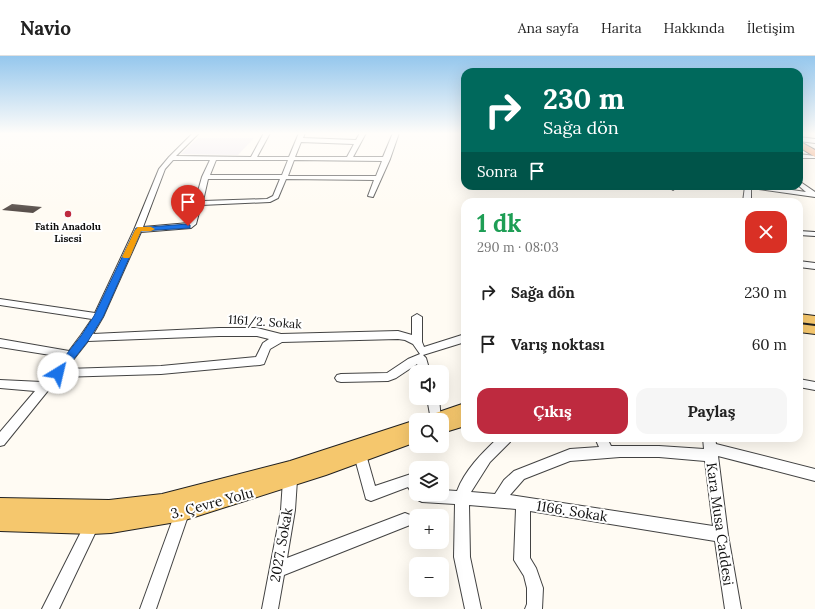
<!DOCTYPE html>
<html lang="tr">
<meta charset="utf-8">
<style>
body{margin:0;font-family:Lora,serif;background:#f6f6f6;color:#222;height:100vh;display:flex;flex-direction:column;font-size:15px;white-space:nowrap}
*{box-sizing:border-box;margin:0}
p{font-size:13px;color:#767676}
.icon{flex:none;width:22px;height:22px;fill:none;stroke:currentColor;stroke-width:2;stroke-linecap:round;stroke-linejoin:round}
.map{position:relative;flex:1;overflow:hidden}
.sheet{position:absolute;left:461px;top:142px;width:342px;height:244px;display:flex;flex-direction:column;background:#fff;border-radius:12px;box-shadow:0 4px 16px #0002}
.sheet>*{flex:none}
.hud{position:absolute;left:461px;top:12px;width:342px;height:122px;border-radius:12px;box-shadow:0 4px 16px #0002;background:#00695c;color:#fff;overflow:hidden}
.buttons{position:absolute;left:409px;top:309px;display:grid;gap:8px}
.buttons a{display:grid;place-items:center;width:40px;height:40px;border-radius:8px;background:#fff;box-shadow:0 4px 16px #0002;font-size:20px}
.pin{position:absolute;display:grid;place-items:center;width:34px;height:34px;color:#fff;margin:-41px -17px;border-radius:50% 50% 50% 0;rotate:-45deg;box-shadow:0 0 4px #0007}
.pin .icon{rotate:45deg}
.me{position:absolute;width:44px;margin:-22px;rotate:36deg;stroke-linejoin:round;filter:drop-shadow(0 0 3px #0008)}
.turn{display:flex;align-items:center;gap:14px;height:84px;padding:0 16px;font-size:18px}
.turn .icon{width:52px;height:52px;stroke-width:2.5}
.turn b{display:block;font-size:28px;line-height:34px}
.then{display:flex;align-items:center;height:38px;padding:0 16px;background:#0003;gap:8px;font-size:15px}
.round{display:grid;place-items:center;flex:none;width:42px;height:42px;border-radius:12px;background:#f6f6f6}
.overview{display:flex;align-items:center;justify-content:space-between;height:68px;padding:0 16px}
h1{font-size:24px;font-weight:800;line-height:30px;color:#1e9e55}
.cta{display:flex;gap:8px;margin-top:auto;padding:8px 16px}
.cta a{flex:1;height:46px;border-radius:12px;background:#be2a3f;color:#fff;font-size:16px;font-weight:800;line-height:46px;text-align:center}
.cta a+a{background:#f6f6f6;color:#222}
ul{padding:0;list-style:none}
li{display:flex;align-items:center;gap:12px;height:52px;padding:0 16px}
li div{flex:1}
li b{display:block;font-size:15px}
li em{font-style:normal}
header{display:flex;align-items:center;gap:24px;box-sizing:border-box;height:56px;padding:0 20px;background:#fff;border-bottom:1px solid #e0e0e0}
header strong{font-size:19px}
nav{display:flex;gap:22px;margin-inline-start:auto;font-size:14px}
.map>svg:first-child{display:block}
</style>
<header>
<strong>Navio</strong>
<nav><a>Ana sayfa</a><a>Harita</a><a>Hakkında</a><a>İletişim</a></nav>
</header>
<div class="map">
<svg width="815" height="553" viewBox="0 0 815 553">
<rect width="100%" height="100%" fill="#fffbf3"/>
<path fill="#ece5ee" d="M198,82H254L238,99L181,98Z"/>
<path fill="#59504c" d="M12,148L42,151L33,157L2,154Z"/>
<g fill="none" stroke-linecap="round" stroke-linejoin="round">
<defs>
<path id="minor" d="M193,77H199L176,100L251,101L264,77H270L257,101H289L299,77H305L303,82L356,84L360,77H366L353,101H383L393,77H399L390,103L373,141L368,140L374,124L286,123L278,142L270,146L201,149L196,168L191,172L141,176L103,261L93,278L219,272H257L281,278L398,275L412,279V261L417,258L422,261V286L424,291L465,278V286L423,299L426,302L430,316H420L417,308L396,322L388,325L341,326L337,325L335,322L337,319L341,318L387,317L408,303L420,298L413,288L405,284L398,283L282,286L270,293L264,308L260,309L161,318L59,321L4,389L0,390V376L35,335L0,332V324L42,326L63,301L0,291V283L69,295L81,279L92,263L0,249V243L95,257L134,174L159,113L169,101ZM301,86L354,88L347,101H295ZM173,104H210L202,121L189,167L143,171L165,113ZM216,104H288L282,119H210ZM294,104L382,105L376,120H288ZM208,123H280L273,140L267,143L203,145ZM219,280H257L269,283L263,287L256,301L161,310L66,313L88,285Z
M799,81L815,83V87L799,85Z
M799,98L815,100V102H799Z
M799,125L815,136V141L751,132V146H743L745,130H764L806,136L799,130Z
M671,130H677L673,134L670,132Z
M799,175L815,176V180L799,179Z
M799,205L815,207V213L799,211Z
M799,323L815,326V334L799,331Z
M427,342H439L441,364H431Z
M498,382H512L510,386L490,406L471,436L495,438L504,424L514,415L570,393L599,391L595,382H607L611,390H659L704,393L703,382H715L716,388L815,413V425L718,400L728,479L741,553H725L715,485L530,455V502L536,512L543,532L542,553H525L527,548V532L524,520L514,504L516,453L469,449L470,501L481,553H465L454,501L455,448L422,446L416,443L415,437L411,436L408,431L371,445L366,443L354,399L355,395L360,393L365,395L375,430L411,418L416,420V438H442V434L457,435C465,414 482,397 498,382ZM620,401H659L705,405L713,470L510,439L524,423L570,405Z
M290,418L295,420L297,424L295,454L287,502L405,457L410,459L412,464L410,469L284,519L278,553H262L281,454L283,424L285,420Z
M182,450L187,452L189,457L156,553H140L175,457L177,452Z
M92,462L97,464L99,469L59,553H42L87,464Z"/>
<path id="major" d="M799,258L815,260V268L799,266Z
M799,268L815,270V278L799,276Z
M465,347V370L442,377V364H425L427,360Z
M416,364V386L326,419L182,465L111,477L92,478L0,475V442L109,444L162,438L290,405Z"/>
<path id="highway" d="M799,85L815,94V101L799,91Z"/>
</defs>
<use href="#minor" stroke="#434343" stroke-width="2"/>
<use href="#major" stroke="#212121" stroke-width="2"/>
<use href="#highway" stroke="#212121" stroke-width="2"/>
<use href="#minor" fill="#fff" fill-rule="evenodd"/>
<use href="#major" fill="#f5c76d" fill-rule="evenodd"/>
<use href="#highway" fill="#f1945f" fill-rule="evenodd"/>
</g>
<linearGradient id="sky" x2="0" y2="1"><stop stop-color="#95c7ed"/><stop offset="0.5" stop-color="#fffdfa"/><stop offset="1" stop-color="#fffdfa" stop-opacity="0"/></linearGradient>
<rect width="815" height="155" fill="url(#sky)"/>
<path fill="#1a73e8" stroke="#114b97" d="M188,168L190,169V172L141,175L103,261L88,285L61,319H54L53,317L54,314L81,280L94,260L136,172Z"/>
<path fill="#f59e0b" d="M138,171H151L155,173L151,175H141L130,201L129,202H124L122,201L135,174Z"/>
<circle fill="#be2a3f" stroke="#fff" stroke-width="1.5" cx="68" cy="158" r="4"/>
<g text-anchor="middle" stroke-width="4" stroke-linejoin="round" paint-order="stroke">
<g font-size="10" font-weight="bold" fill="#101010" stroke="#fff">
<text x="68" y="174">Fatih Anadolu<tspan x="68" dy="12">Lisesi</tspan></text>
</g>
<g font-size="12" fill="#101010" stroke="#fff">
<text transform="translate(265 266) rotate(4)" y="4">1161/2. Sokak</text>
</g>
<g font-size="14" fill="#101010" stroke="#fff">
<text transform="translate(212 447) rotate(-15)" y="5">3. Çevre Yolu</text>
<text transform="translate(572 455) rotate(9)" y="5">1166. Sokak</text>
<text transform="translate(720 468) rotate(82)" y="5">Kara Musa Caddesi</text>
<text transform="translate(281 489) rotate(-80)" y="5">2027. Sokak</text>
</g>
</g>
</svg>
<div class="buttons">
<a><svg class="icon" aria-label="sound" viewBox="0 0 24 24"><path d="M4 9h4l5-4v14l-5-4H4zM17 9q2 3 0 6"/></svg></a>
<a><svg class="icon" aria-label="search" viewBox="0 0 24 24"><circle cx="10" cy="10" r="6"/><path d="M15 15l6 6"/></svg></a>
<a><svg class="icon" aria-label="layers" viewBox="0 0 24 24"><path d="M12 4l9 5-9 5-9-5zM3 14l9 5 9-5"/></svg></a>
<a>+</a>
<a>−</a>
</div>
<div class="pin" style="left:188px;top:170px;background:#d93025"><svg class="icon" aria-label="arrive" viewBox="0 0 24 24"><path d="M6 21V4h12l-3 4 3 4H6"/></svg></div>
<svg class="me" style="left:58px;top:317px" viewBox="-20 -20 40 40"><circle r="19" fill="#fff"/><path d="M0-13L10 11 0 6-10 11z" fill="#1a73e8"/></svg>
<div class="hud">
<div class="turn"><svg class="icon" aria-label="right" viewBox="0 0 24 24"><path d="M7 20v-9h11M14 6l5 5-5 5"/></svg><div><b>230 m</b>Sağa dön</div></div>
<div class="then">Sonra<svg class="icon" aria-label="arrive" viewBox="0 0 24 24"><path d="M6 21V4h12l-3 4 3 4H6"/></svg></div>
</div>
<section class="sheet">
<div class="overview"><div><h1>1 dk</h1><p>290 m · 08:03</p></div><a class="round" style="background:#d93025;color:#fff"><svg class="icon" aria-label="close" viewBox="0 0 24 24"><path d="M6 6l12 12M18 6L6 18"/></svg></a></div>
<ul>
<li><svg class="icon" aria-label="right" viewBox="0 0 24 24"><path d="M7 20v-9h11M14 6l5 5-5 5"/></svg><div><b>Sağa dön</b></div><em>230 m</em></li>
<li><svg class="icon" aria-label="arrive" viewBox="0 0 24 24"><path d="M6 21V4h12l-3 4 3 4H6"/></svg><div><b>Varış noktası</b></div><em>60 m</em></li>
</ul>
<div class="cta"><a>Çıkış</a><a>Paylaş</a></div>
</section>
</div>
